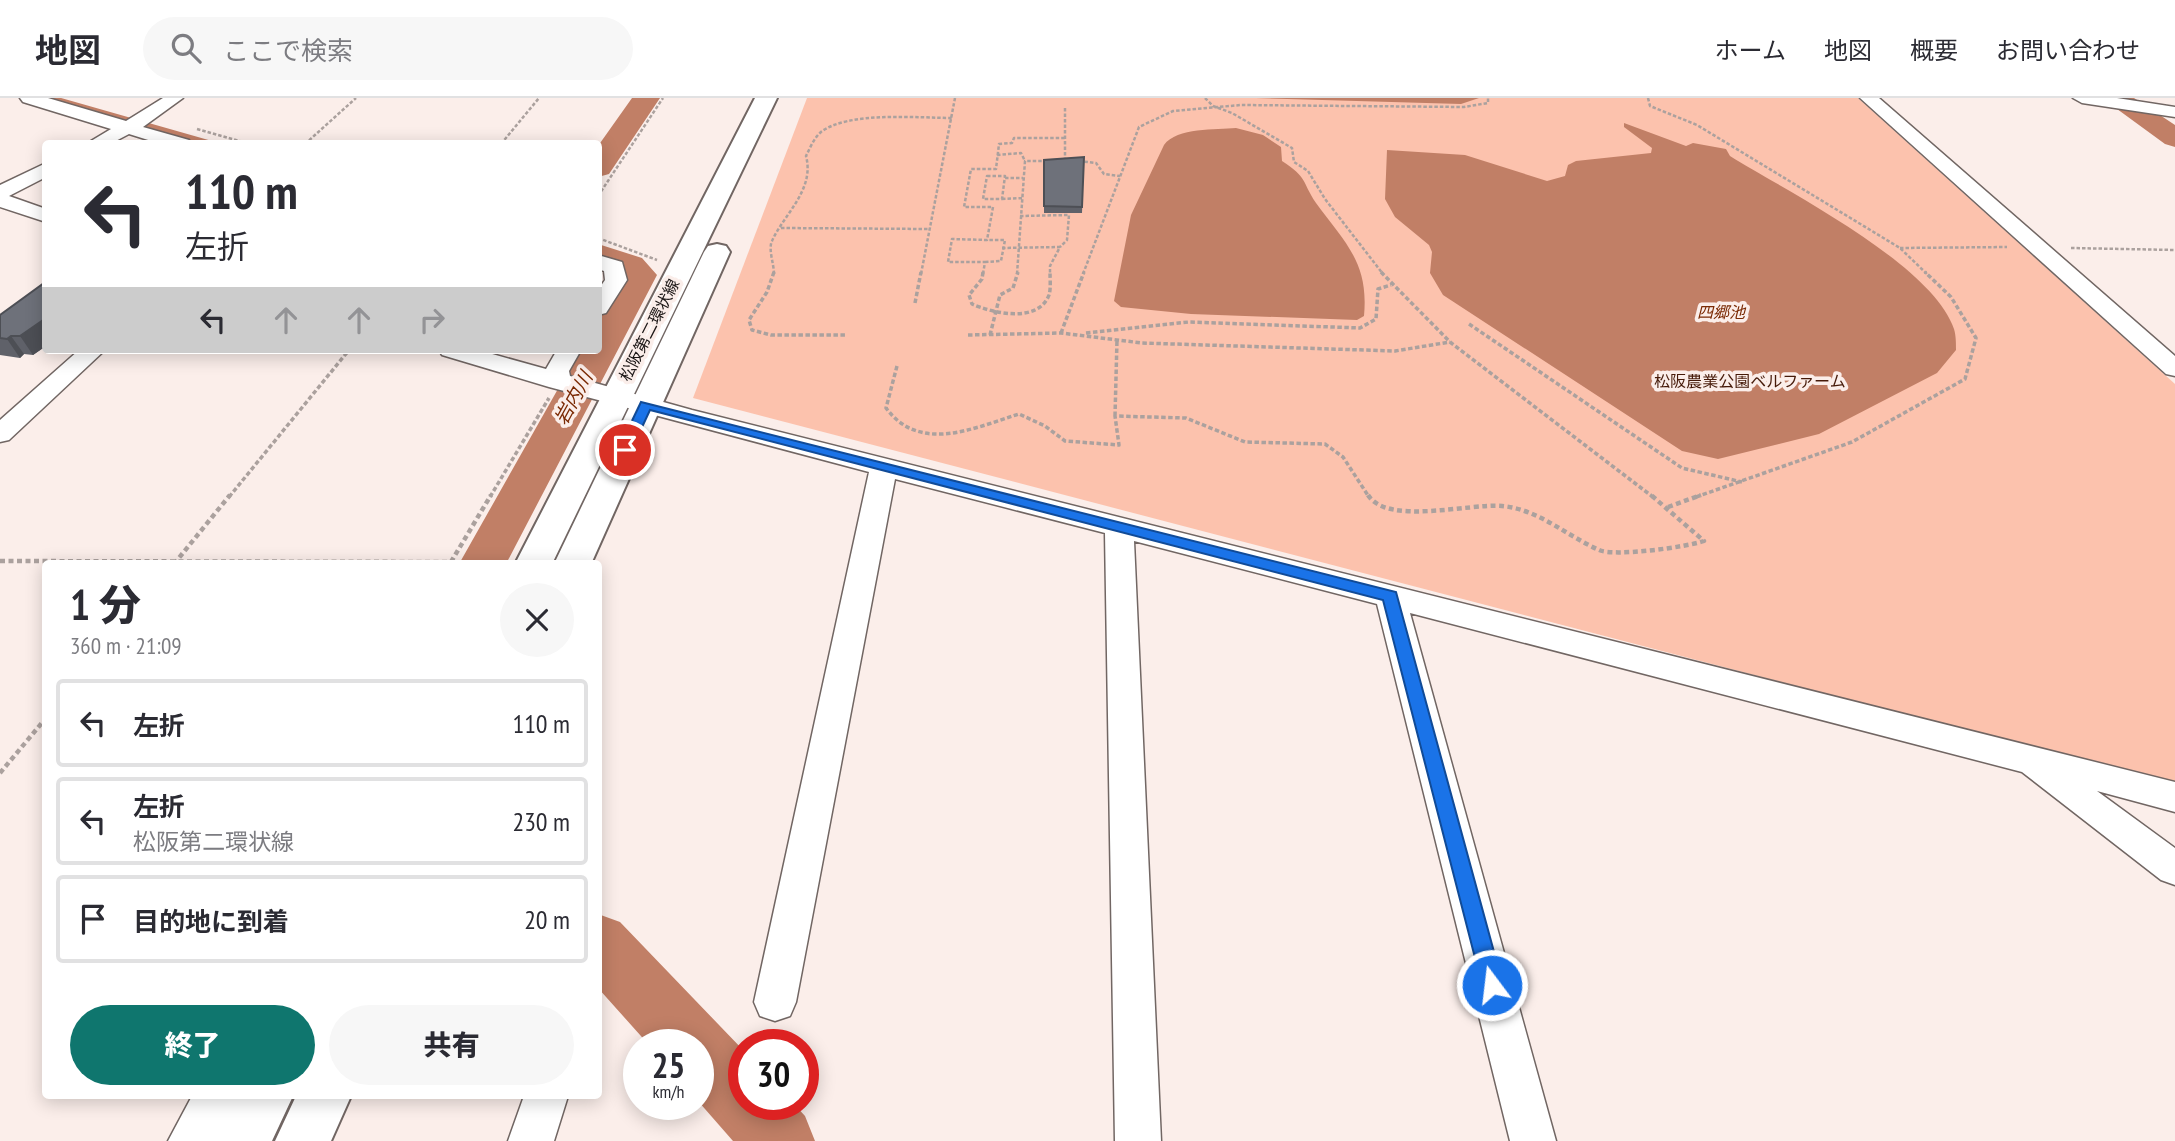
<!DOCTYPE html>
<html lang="ja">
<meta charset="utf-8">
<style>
body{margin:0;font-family:"PT Sans Narrow","Noto Sans JP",sans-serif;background:#f7f7f7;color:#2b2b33;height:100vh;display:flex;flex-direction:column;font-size:26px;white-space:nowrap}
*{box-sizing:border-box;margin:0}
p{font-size:23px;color:#7c7c81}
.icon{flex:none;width:38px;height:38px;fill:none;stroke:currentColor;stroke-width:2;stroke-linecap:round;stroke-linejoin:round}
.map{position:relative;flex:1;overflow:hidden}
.drawer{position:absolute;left:42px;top:462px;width:560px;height:539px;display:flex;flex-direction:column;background:#fff;border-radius:7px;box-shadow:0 4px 18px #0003}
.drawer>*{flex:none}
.banner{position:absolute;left:42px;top:42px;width:560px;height:214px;border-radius:7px;box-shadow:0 4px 18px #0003;background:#fff;color:#2b2b33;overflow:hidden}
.speed{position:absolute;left:623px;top:931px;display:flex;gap:14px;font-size:35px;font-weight:700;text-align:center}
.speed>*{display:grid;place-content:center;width:91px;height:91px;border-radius:50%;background:#fff;box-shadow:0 4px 18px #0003;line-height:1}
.speed small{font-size:18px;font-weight:400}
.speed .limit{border:10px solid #d22;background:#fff;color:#111}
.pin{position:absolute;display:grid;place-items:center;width:60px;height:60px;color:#fff;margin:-30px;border:4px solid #fff;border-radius:50%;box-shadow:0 2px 7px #0007}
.me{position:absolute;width:77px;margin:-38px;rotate:345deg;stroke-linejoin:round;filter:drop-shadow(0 0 5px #0008)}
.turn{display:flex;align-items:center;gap:24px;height:147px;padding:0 28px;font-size:32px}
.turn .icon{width:91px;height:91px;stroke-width:2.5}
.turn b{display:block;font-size:49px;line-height:60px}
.lanes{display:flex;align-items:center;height:66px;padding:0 28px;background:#0003;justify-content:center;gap:35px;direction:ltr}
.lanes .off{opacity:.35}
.round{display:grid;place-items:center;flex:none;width:74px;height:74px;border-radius:37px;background:#f7f7f7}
.overview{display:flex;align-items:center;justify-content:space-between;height:119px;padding:0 28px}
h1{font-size:42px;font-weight:800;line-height:52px}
.cta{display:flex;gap:14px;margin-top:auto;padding:14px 28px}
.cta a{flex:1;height:80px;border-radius:42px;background:#0f766e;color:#fff;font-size:28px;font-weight:800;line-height:80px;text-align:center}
.cta a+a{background:#f7f7f7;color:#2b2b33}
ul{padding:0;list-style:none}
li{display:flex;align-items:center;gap:21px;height:88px;margin:0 14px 10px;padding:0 14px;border:4px solid #e1e1e2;border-radius:7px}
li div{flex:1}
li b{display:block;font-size:26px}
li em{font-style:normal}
header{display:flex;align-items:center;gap:42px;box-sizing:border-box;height:98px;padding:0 35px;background:#fff;border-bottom:2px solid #e1e1e2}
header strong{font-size:33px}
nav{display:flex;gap:38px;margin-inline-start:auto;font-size:24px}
.search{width:490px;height:63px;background:#f7f7f7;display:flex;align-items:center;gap:18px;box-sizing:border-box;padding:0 24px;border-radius:38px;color:#7c7c81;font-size:26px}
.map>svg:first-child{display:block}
</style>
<header>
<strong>地図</strong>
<div class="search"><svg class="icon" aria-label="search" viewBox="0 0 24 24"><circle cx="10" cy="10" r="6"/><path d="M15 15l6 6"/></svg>ここで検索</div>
<nav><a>ホーム</a><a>地図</a><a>概要</a><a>お問い合わせ</a></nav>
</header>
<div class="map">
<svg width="2175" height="1043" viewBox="0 0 2175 1043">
<rect width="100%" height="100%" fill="#fbeeea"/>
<path fill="#fcc2ad" d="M807,0H1858L2175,286V687L693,300Z"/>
<path fill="#c17f66" d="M1256,0H1479L1461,6Z
M1624,25L1686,48L1693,45L1726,51L1730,58C1788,94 1932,166 1954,231C1956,237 1956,246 1956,252L1937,275L1819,336L1718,361L1682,353L1443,197L1430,175L1432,154L1429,147L1395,119L1385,101L1387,52L1465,57L1547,83L1565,78L1568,67L1576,63L1651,55L1652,50L1624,29Z
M1236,30L1263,37L1281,49L1282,63C1308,80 1301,82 1316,105C1345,145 1369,164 1364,218L1357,222L1191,216L1121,209L1114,203L1131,117L1164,47C1177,29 1216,32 1236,30Z"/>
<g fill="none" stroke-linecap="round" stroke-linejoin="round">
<path stroke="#c17f66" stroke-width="5" d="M52,0L213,46"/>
<path fill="#c17f66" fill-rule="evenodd" d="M632,0H660L609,76L598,79V48Z
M2102,0H2134L2175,27V49L2165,46Z
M598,146L642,160L657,177L506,466H459L580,252H598V220L622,178L598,167Z
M598,816L620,824L744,953V1006H794L805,1018L815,1043H733L698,1003V947H649L598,890Z"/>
<defs>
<path id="minor" d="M20,0H48L126,23L163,0H183L143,29L189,42L191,46H161L129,36L110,46H86L111,31L23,4Z
M1860,0H1879L2175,258V278L2166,276Z
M2073,0H2117L2175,9V19L2082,5Z
M46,65V79L9,98L46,111V124L0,109V87Z
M598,157L622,164L627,182L606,215L598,217V192L605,182L604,173L598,171Z
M79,252H105L9,342L0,344V322Z
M439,252H478L546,271L557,252H581L569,273L570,278L692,312L2175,684V714L2097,693L2175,750V787L2161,782L2022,674L1410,515L1556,1043H1510L1377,506L1134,443L1161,1043H1115L1105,435L895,381L796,904L790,918L775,923L760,918L754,904L869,374L549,289L442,257Z
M192,998H238L216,1043H168Z
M524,998H568L554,1043H508Z"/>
<path id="major" d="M755,0H777L552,466H515Z
M717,146L726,148L730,154L591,466H554L704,154L708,148Z
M237,998H293L272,1043H215Z
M296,998H351L331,1043H275Z"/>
</defs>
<use href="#minor" stroke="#716663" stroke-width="3"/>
<use href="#major" stroke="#716663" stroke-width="4"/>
<path stroke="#aba19e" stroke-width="2.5" stroke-dasharray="3.5 2" stroke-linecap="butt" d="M1205,0L1213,8L1232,15L1292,50L1294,64L1308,73L1325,101L1383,176
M1648,0L1650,8L1697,27L1900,150L1927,176
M1065,10V63
M197,31L250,46
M305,46L356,0
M501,46L539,0
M997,57L1021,55L1025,63
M1079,63L1096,65L1104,76L1120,78
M987,78H1005L1002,101H983Z
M1005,80H1023
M598,98L663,0
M1002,101L1022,100
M1020,118L1069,117L1067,142L1060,149
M781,130L929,131
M598,140L657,162
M1002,150L1060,149L1050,168V176
M1900,150L2007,149
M2071,150L2175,152
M985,164L1001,163L1005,142H987
M774,176C774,166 768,151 772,143C784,116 815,92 806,58C810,50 814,40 821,34C848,13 919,20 953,20
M921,176L955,0
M983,176L985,164H948L952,141L987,142L993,109H964L971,71H996L999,46L1012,45L1014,40H1065
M1017,176L1025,63H1049
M1083,176L1139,29L1173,13L1241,7L1464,9L1488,5V0"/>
<path stroke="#aba19e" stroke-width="3.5" stroke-dasharray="4.5 2.5" stroke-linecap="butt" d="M774,174L767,194L749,222L752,232L771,237H847
M983,174L982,181L969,197L972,206C992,215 1038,226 1049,197C1051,191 1050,181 1050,174
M1381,174L1450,244L1653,399
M915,205L921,174
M1469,226L1682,370L1742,384
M1061,235L1084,174
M1086,235L1189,224L1360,230L1376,221L1378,191L1391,187
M968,237L1061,235L1142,245L1395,253L1450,244
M990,237L1000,197L1013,190L1018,174
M897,268L886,310C920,356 974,330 1019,316L1045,328L1065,343L1119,347L1115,318L1186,320L1245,344L1325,346L1343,359L1369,399
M1115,318L1117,242
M229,399L349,252
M490,399L549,300
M1696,399L1852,344L1965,281L1976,240L1951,199L1925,174"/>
<path stroke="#aba19e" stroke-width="4.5" stroke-dasharray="5 3.5" stroke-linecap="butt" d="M1368,397C1387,428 1470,405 1502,408C1538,411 1567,438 1599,452C1614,459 1687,449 1704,443L1651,397
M1668,409L1701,397
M0,463L450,464
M451,464L491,397
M174,466L230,397
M0,675L46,620"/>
<use href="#minor" fill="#fff" fill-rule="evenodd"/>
<use href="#major" fill="#fff" fill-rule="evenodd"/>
</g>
<path fill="#5f6169" d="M1084,59L1082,115H1044V62Z
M46,185V248L33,257L24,256L20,260L0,257V217Z"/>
<path fill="#4d4f55" d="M46,220V248L33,257L20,238Z
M11,238L24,256L20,260L7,241Z"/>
<path fill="#6e717a" stroke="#4d4f55" stroke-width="2" d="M1084,59L1082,109L1044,108V62Z
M44,185H46V220L20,238H11L7,241L0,240V217Z"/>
<path fill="#1a73e8" stroke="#114b97" stroke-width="2" d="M641,304L1396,494L1503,887L1500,894L1492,897L1485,894L1482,887L1383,502L650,312L630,355H620L618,352Z"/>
<g text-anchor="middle" stroke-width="7" stroke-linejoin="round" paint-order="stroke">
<g font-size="16" font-style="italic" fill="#7b2a04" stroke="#fbeeea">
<text x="1721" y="220">四郷池</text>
</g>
<g font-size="16" fill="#1a1514" stroke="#fbeeea">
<text transform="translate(649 232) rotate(-63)" y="6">松阪第二環状線</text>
</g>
<g font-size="16" fill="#461a09" stroke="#fbeeea">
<text x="1750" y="289">松阪農業公園ベルファーム</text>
</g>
<g font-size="19" font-style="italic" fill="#7b2a04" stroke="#fbeeea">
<text transform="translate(573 300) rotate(-61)" y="7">岩内川</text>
</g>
</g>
</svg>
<div class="speed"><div>25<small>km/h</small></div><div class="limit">30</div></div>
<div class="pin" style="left:625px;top:352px;background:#d93025"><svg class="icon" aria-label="arrive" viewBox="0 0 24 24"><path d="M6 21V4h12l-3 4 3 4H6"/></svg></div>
<svg class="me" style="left:1492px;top:887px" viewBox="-20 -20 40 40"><circle r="17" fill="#1a73e8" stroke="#fff" stroke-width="3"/><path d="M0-11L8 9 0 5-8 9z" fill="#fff"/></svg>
<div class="banner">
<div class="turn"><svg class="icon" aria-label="left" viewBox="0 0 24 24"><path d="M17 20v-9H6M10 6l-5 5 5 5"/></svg><div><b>110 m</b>左折</div></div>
<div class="lanes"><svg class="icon" aria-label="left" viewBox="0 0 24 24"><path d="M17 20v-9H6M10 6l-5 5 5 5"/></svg><svg class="icon off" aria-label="ahead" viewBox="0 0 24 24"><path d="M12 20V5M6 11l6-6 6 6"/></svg><svg class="icon off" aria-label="ahead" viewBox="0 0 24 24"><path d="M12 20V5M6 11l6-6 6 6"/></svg><svg class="icon off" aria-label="right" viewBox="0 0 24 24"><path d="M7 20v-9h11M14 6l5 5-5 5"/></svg></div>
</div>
<section class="drawer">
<div class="overview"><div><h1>1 分</h1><p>360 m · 21:09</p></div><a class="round"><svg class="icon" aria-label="close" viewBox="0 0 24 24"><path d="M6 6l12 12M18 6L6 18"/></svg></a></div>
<ul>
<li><svg class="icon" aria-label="left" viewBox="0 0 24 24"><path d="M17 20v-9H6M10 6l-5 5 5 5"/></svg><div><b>左折</b></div><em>110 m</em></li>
<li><svg class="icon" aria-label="left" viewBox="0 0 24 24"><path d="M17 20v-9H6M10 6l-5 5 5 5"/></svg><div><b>左折</b><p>松阪第二環状線</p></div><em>230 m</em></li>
<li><svg class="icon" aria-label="arrive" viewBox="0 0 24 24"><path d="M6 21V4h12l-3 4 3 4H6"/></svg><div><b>目的地に到着</b></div><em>20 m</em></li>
</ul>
<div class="cta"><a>終了</a><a>共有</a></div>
</section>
</div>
